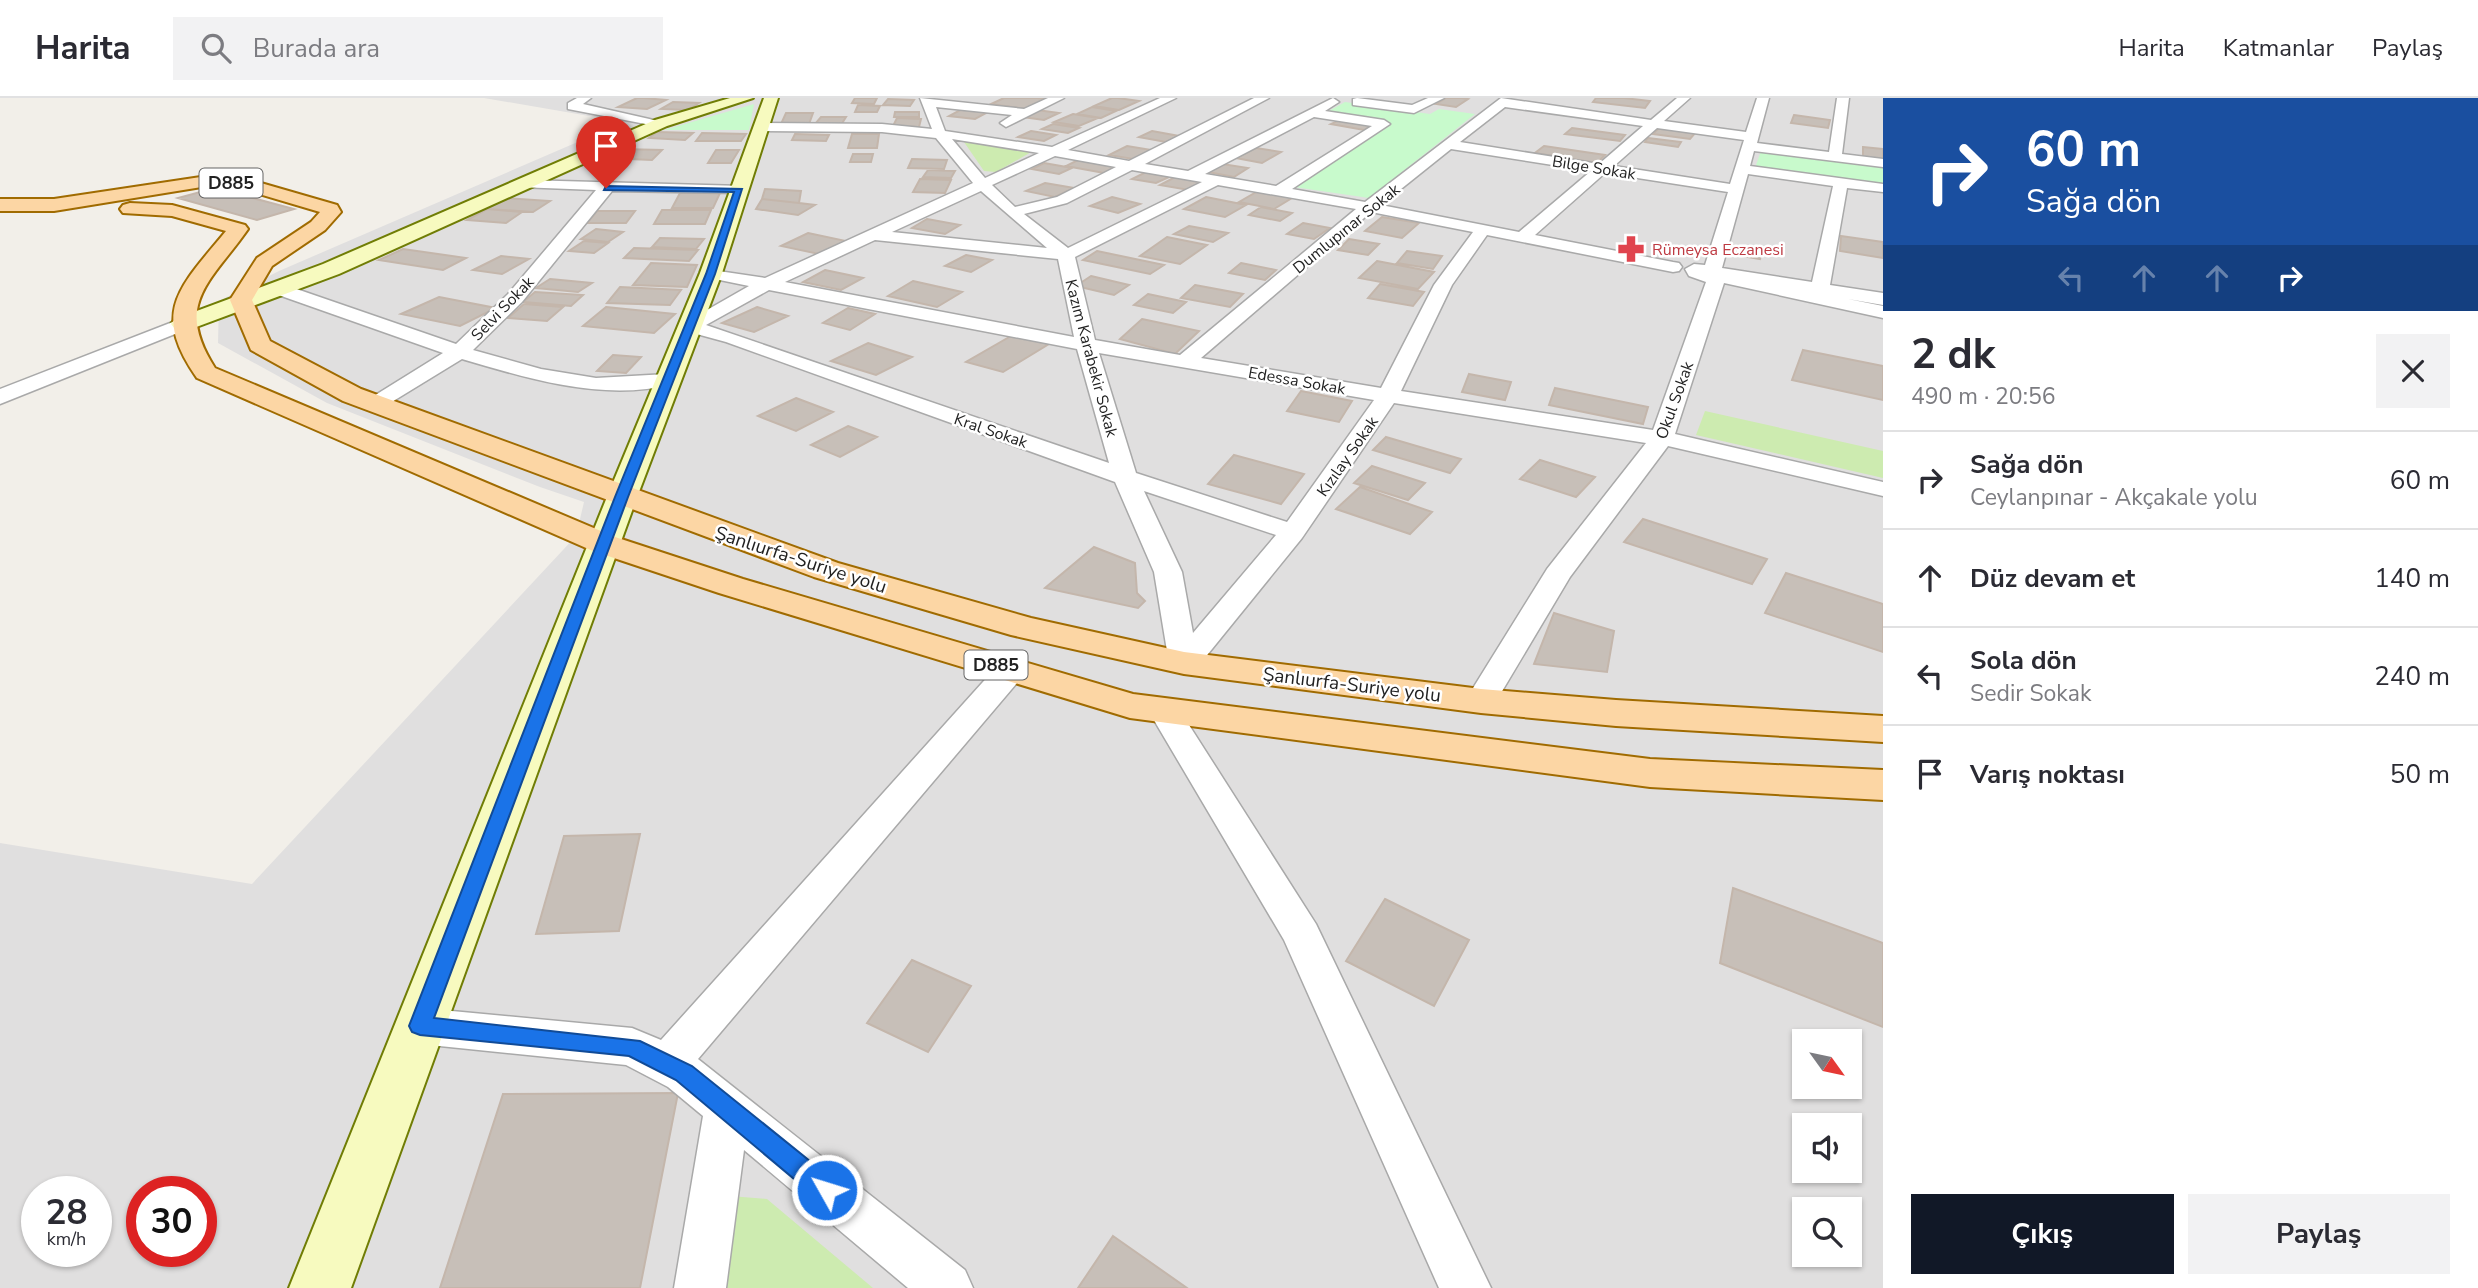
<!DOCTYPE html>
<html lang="tr">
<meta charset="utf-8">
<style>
body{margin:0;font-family:"Nunito Sans",sans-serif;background:#f2f2f3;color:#2b2b33;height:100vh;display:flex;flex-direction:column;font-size:26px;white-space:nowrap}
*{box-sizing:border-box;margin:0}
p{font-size:23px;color:#7c7c81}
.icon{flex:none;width:38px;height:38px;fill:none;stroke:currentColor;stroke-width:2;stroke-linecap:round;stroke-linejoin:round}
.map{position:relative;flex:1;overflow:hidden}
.drawer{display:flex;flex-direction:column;background:#fff;width:595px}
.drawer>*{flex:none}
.top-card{background:#1a4fa0;color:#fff;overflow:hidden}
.needle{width:46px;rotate:123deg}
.fabs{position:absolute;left:1792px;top:931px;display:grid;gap:14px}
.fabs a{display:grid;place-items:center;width:70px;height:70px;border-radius:0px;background:#fff;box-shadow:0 2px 5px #0004;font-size:35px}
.speed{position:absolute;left:21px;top:1078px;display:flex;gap:14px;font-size:35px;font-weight:700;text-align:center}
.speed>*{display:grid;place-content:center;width:91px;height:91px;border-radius:50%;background:#fff;box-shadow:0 2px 5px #0004;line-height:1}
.speed small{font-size:18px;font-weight:400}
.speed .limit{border:10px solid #d22;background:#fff;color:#111}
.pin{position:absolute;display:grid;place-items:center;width:60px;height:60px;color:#fff;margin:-72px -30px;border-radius:50% 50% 50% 0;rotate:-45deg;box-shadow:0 0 7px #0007}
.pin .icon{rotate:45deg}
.me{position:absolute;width:77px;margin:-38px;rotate:309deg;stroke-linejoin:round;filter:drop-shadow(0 0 5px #0008)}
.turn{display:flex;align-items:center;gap:24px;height:147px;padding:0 28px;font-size:32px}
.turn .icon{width:91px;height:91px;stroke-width:2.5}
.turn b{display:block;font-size:49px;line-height:60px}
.lanes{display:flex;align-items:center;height:66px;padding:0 28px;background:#0003;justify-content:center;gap:35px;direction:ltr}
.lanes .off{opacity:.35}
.round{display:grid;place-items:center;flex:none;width:74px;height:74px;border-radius:0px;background:#f2f2f3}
.overview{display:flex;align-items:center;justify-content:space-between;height:119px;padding:0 28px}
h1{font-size:42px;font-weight:700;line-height:52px}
.primary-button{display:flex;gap:14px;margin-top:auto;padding:14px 28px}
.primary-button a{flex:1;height:80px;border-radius:0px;background:#111827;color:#fff;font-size:28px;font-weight:700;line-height:80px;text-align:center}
.primary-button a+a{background:#f2f2f3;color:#2b2b33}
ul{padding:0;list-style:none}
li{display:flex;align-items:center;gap:21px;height:98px;padding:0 28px;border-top:2px solid #e1e1e2}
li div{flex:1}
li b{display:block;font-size:26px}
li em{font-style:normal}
header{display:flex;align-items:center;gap:42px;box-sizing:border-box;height:98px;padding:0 35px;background:#fff;border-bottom:2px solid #e1e1e2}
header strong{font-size:33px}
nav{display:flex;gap:38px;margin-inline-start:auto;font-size:24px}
.search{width:490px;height:63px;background:#f2f2f3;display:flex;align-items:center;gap:18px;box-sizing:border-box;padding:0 24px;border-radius:0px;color:#7c7c81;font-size:26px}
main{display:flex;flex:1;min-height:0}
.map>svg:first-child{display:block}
</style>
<header>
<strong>Harita</strong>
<div class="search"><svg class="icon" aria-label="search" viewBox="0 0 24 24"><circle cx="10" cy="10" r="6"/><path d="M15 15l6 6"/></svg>Burada ara</div>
<nav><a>Harita</a><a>Katmanlar</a><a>Paylaş</a></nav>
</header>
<main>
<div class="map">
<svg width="1883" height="1190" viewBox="0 0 1883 1190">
<rect width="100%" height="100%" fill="#f2efe9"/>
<path fill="#e0dfdf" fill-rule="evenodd" d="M484,0H1883V1190H0V745L252,786L576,438L584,404L540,389L327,305L218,245L219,203L279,173L624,24ZM1804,943H1850V989H1804ZM1804,1027H1850V1073H1804ZM37,1094H96V1153H37ZM142,1094H201V1153H142ZM1804,1111H1850V1157H1804Z"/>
<path fill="#cdebb0" d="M968,43L1033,53L996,74L984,73L964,44Z
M1705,313L1883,353V380L1696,337Z
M730,1098L767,1101L873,1190H722Z"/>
<path fill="#c8facc" d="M1345,4L1430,16L1439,11L1475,16L1369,100L1294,89L1391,27L1327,14Z
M754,6L749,32H664Z
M1761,53L1883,68V87L1755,70Z"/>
<path fill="#c7bfb8" stroke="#c4b6ab" stroke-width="2" d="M637,0H644L666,2L647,11L618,9Z
M855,0H877L874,6L852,5Z
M1004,0H1037L1046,1L1026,11L991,6Z
M1112,0H1118L1139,3L1119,12L1094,8Z
M1446,0H1462L1468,1L1456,9L1436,6Z
M1596,0H1624L1650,3L1645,10L1593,4Z
M888,1L914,2L910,8L883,7Z
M673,4L699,5L688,12L661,11Z
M858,7L880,8L877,14H855Z
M1092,9L1116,13L1101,20L1077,16Z
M964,10L990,13L975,21L949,18Z
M1037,12L1059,15L1044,22L1022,19Z
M895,14H919V19H894Z
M786,15H813L809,26H781Z
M1073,16L1098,20L1079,28L1054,24Z
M1794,17L1830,22L1828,30L1791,25Z
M821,19H846L841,27L815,26Z
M897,20L921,21L919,29L893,28Z
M1342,21L1374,26L1364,32L1331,26Z
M1053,26L1079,30L1068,35L1042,31Z
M1660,29L1696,34L1690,41L1653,36Z
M1572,30L1625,37L1620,43L1565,36Z
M1031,33L1056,37L1044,43L1018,39Z
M1152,33L1179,38L1166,44L1139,39Z
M657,34L693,35L685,42L649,40Z
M702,35L746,36L741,43H696Z
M795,36L829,37L826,43L792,42Z
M852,36H879L877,50H848Z
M1648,40L1681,44L1678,49L1645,44Z
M1127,48L1151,52L1133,61L1109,57Z
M1544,48L1605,57L1597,65L1535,55Z
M1863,49L1883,51V63L1863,61Z
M1256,50L1281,54L1262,65L1236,60Z
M619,51L662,52L652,62L607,60Z
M716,52H739L731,65H708Z
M853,56H873L871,64H850Z
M912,61L947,62L944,71L908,70Z
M1080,61L1118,68L1104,75L1066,68Z
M1044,65L1072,70L1059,76L1032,71Z
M1222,66L1248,70L1234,79L1208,74Z
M928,72L955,73L951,80L923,79Z
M1146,74L1169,79L1156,85L1132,81Z
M1177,78L1205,84L1189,92L1160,87Z
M920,81L951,82L945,95L913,94Z
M1045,85L1074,90L1055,99L1026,93Z
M215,90L294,111L257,122L178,100Z
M765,91L801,93L799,105L762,101Z
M1258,93L1292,100L1274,111L1239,104Z
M680,95H720L713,110H672Z
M1112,99L1140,106L1118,115L1090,108Z
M1206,99L1246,107L1225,119L1184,111Z
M506,100L550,103L533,114L487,111Z
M762,101L799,105L815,107L798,117L756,111Z
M1261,109L1292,115L1280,123L1249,117Z
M487,111L522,114L506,125L467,122Z
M662,112H711L705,126H654Z
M597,113H635L626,125H587Z
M1382,119L1419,125L1402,140L1365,133Z
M927,121L960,127L945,136L912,130Z
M1303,125L1330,130L1314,141L1287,136Z
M1189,128L1228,135L1213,144L1174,136Z
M596,131L623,134L608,144L581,141Z
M808,135L846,143L819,156L781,148Z
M1841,138L1883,144V160L1840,153Z
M1167,139L1207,147L1180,166L1140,158Z
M660,140L704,141L696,151L652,149Z
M1349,141L1379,146L1368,157L1338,152Z
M584,143L608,145L594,155L569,153Z
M1728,147L1762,152L1760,161L1725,155Z
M634,150L698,152L689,163L624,160Z
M403,151L466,160L443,172L379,162Z
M1097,153L1164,167L1150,176L1083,162Z
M1407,153L1442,158L1433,171L1397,165Z
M966,157L992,162L971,174L945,168Z
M501,158L529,161L502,176L473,172Z
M1377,163L1434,174L1418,191L1359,180Z
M651,165L697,167L687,189L633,187Z
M1241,165L1276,172L1265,182L1229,175Z
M825,172L863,180L841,192L803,184Z
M1091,178L1129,187L1114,197L1076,188Z
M550,181L592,185L578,194L536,190Z
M913,183L962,194L937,209L888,198Z
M1380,186L1424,194L1413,208L1368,200Z
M1195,187L1243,196L1230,209L1181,200Z
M620,189L681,192L670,207L607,205Z
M535,194L583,197L571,208L523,204Z
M1148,196L1186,204L1173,215L1134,207Z
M439,199L496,210L460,228L401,216Z
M524,206L563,209L547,223L508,220Z
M606,209L675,216L654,235L583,228Z
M757,209L788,218L754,234L722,225Z
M848,210L875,216L850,232L823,225Z
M1142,221L1199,233L1175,256L1120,241Z
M1011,238L1049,246L1003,274L966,264Z
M868,245L912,259L876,277L831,263Z
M1803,252L1883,268V302L1792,282Z
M613,257L641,259L626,275L597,273Z
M1469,276L1511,284L1505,302L1462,294Z
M1555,290L1648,309L1643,326L1549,307Z
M1301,293L1352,303L1339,324L1287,313Z
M796,300L833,314L796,333L758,318Z
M848,328L877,339L840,359L811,347Z
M1386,339L1461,361L1450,375L1373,352Z
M1234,357L1304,376L1281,406L1208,386Z
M1540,362L1595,379L1576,399L1520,381Z
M1372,368L1425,385L1408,402L1354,385Z
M1360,389L1432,414L1410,436L1336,411Z
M1643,421L1767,461L1752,486L1624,444Z
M1094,449L1135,465L1137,495L1145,503L1138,510L1045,490Z
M1786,475L1883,506V554L1765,515Z
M1554,515L1614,533L1607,574L1534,566Z
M640,736L619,833L536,836L564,738Z
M1733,790L1883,845V929L1720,865Z
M1385,801L1469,842L1434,908L1346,863Z
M912,862L971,888L928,954L867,925Z
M678,995L640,1190H440L503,996Z
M1113,1138L1187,1190H1078Z"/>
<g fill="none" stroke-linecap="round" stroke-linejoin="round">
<defs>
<path id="street" d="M577,0H591L583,6L667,25L661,29L568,11V5Z
M920,0L1024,11L1048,0H1064L1006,29L1000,25L1012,17L936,9L945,33L1052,49L1160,0H1176L1068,52L1129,63L1254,0H1269L1145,66L1188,73L1333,0L1339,4L1325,13L1384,22L1390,26L1292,91L1365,104L1501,0L1651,22L1677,0H1690L1664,23L1746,34L1757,0H1769L1757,45L1829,54L1837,0H1849L1842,56L1883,61V69L1754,53L1750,68L1883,86V94L1847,90L1830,187L1883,195V207L1848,201L1883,208V220L1724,185L1675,336L1883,384V398L1668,348L1570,479L1492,610L1481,613L1470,610L1465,603L1547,471L1646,345L1394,305L1302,440L1195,572L1184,574L1173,572L1169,565L1154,474L1115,384L726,244L682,232L679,228L749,188L705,179L702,175L705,171L765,180L973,85L936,40L882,34L763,33L757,29L763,25L882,26L932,31ZM1505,9L1643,28L1599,66L1460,44ZM1314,19L1372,28L1276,88L1205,76ZM1657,30L1744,42L1730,86L1614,68ZM952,41L1039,55L985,80ZM1451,51L1591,73L1519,134L1381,107ZM1055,58L1116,69L1057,99L1015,109L992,87ZM1132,72L1202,84L1068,150L1024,116L1067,105ZM1605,75L1728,94L1705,167L1694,166L1685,171L1689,178L1706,184L1653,332L1401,293L1452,187L1487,137L1673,174L1679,173L1682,169L1679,165L1673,164L1535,137ZM1748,76L1833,88L1812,184L1722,170ZM1218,87L1356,111L1180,257L1095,242L1075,159ZM981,93L1047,150L892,134ZM1371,114L1473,134L1434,187L1381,290L1201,260ZM875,142L1058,161L1074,239L785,184ZM769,192L1077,251L1109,365L706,227ZM1099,255L1374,302L1287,424L1136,375ZM1144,393L1276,437L1193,535L1182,474Z
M1357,0L1412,7L1428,0H1444L1414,15L1353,7V1Z
M523,82L743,88V94L738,95L612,93L522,204L473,252L541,271L596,280L667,276L674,278L678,282L674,286C603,304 530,281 462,261L377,313L369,311L366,306L369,301L443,255L270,194L267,190L270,186H282L456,246L508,196L596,92L518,89V83Z
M183,220L190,222L193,226L190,230L0,306V291Z
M1011,563L1022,565L1026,572L1022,579L698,961L965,1172L973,1190H908L744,1052L726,1190H674L703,1018L668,989L626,967L420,946L405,941L399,928L405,915L420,910L632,930L661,942L1000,565Z
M1164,602L1175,605L1316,826L1491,1190H1439L1284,842L1148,612L1153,605Z"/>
<path id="secondary" d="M730,0H753L667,28L339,176L191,231H175L171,226L175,221L323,166L655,22Z
M764,0H778L722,175L637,399L351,1190H289L607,399L700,175Z"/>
<path id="primary" d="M214,77L254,83L337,107L341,114L325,132L272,168L252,202L270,243L361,291L838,465L1031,520L1184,554L1481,591L1616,602L1883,618V644L1616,628L1481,615L1184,576L1011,537L814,479L343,303L251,252L230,202L257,160L311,124L320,114L249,93L214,87L54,113H0V101H54Z
M130,105L172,107L245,127L248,131C211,184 173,205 215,270L615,439L743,481L1133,596L1650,661L1883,672V702L1650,689L1130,620L719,495L593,453L197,280C150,213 180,189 226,133L172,118L123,115L120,111L123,107Z"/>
</defs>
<use href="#street" stroke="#a9a9a9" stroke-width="3"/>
<use href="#secondary" stroke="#707d05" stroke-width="4"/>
<use href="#primary" stroke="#a06b00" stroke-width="4"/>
<use href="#street" fill="#fff" fill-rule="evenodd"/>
<use href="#secondary" fill="#f7fabf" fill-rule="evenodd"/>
<use href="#primary" fill="#fcd6a4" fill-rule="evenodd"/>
</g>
<path fill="#1a73e8" stroke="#114b97" stroke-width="2" d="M606,88L742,91L715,176L628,399L434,920L640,943L692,968L836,1084L839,1092L836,1101L827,1104L818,1101L676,982L629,958L420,937L412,934L409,928L615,399L706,176L734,94L604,92Z"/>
<defs>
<symbol id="pharmacy-bare" viewBox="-9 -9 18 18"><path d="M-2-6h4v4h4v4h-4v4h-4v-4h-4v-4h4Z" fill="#e0444e" stroke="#fff" stroke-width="2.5" paint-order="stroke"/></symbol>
</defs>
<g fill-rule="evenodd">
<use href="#pharmacy-bare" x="1612" y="132" width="38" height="38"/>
</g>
<g text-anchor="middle" stroke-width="5" stroke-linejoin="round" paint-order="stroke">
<g font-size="16" fill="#222" stroke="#fff">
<text transform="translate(1594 69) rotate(9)" y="6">Bilge Sokak</text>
<text transform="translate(1346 130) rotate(-39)" y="6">Dumlupınar Sokak</text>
<text transform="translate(502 210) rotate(-46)" y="6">Selvi Sokak</text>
<text transform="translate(1092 260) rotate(75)" y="6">Kazım Karabekir Sokak</text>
<text transform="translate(1297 282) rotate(10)" y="6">Edessa Sokak</text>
<text transform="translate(1674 302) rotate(-70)" y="6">Okul Sokak</text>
<text transform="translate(991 332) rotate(19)" y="6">Kral Sokak</text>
<text transform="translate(1347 358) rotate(-55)" y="6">Kızılay Sokak</text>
</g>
<g font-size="16" fill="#be3a42" stroke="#fff" text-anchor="start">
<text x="1652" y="157">Rümeysa Eczanesi</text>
</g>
<g fill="#fff" stroke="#646464" stroke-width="2">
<rect x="199.5" y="70.5" width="63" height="29" rx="5"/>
<rect x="964.5" y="552.5" width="63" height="29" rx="5"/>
</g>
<g font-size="18" font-weight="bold" fill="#222">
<text x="231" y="91">D885</text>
<text x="996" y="573">D885</text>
</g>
<g font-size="19" fill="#222" stroke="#fff">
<text transform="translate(801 461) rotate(18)" y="7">Şanlıurfa-Suriye yolu</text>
<text transform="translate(1352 586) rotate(7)" y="7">Şanlıurfa-Suriye yolu</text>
</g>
</g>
</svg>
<div class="fabs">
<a><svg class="needle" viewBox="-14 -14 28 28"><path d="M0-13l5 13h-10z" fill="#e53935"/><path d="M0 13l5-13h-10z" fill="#7c7c81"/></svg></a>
<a><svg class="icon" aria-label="sound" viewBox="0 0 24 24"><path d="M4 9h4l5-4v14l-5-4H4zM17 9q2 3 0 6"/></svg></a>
<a><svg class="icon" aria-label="search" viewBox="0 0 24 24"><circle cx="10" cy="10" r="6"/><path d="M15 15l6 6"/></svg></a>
</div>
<div class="speed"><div>28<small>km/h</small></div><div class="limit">30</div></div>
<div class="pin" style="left:606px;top:90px;background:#d93025"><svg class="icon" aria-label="arrive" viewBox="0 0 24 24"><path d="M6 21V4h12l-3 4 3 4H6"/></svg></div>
<svg class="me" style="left:827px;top:1092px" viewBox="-20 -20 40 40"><circle r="17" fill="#1a73e8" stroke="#fff" stroke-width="3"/><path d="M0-11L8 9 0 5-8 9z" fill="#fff"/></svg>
</div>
<section class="drawer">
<div class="top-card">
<div class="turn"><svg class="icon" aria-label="right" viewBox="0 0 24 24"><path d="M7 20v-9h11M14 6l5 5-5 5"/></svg><div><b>60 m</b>Sağa dön</div></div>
<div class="lanes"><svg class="icon off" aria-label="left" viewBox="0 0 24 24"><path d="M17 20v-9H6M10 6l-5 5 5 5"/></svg><svg class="icon off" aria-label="ahead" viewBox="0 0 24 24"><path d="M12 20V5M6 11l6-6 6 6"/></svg><svg class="icon off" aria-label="ahead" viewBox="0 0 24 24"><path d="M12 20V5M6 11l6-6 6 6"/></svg><svg class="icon" aria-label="right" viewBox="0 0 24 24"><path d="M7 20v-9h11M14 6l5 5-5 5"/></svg></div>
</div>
<div class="overview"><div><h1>2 dk</h1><p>490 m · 20:56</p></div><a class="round"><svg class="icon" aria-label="close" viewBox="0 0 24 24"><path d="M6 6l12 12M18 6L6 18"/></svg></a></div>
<ul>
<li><svg class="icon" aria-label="right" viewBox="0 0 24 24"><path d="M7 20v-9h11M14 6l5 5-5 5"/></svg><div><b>Sağa dön</b><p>Ceylanpınar - Akçakale yolu</p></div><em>60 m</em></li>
<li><svg class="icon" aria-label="ahead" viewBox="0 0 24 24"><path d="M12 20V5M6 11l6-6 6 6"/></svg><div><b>Düz devam et</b></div><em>140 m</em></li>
<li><svg class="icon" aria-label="left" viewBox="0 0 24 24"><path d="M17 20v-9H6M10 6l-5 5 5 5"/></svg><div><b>Sola dön</b><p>Sedir Sokak</p></div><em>240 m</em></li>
<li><svg class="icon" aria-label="arrive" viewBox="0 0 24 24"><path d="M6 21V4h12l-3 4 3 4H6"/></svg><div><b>Varış noktası</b></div><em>50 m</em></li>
</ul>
<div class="primary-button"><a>Çıkış</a><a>Paylaş</a></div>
</section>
</main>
